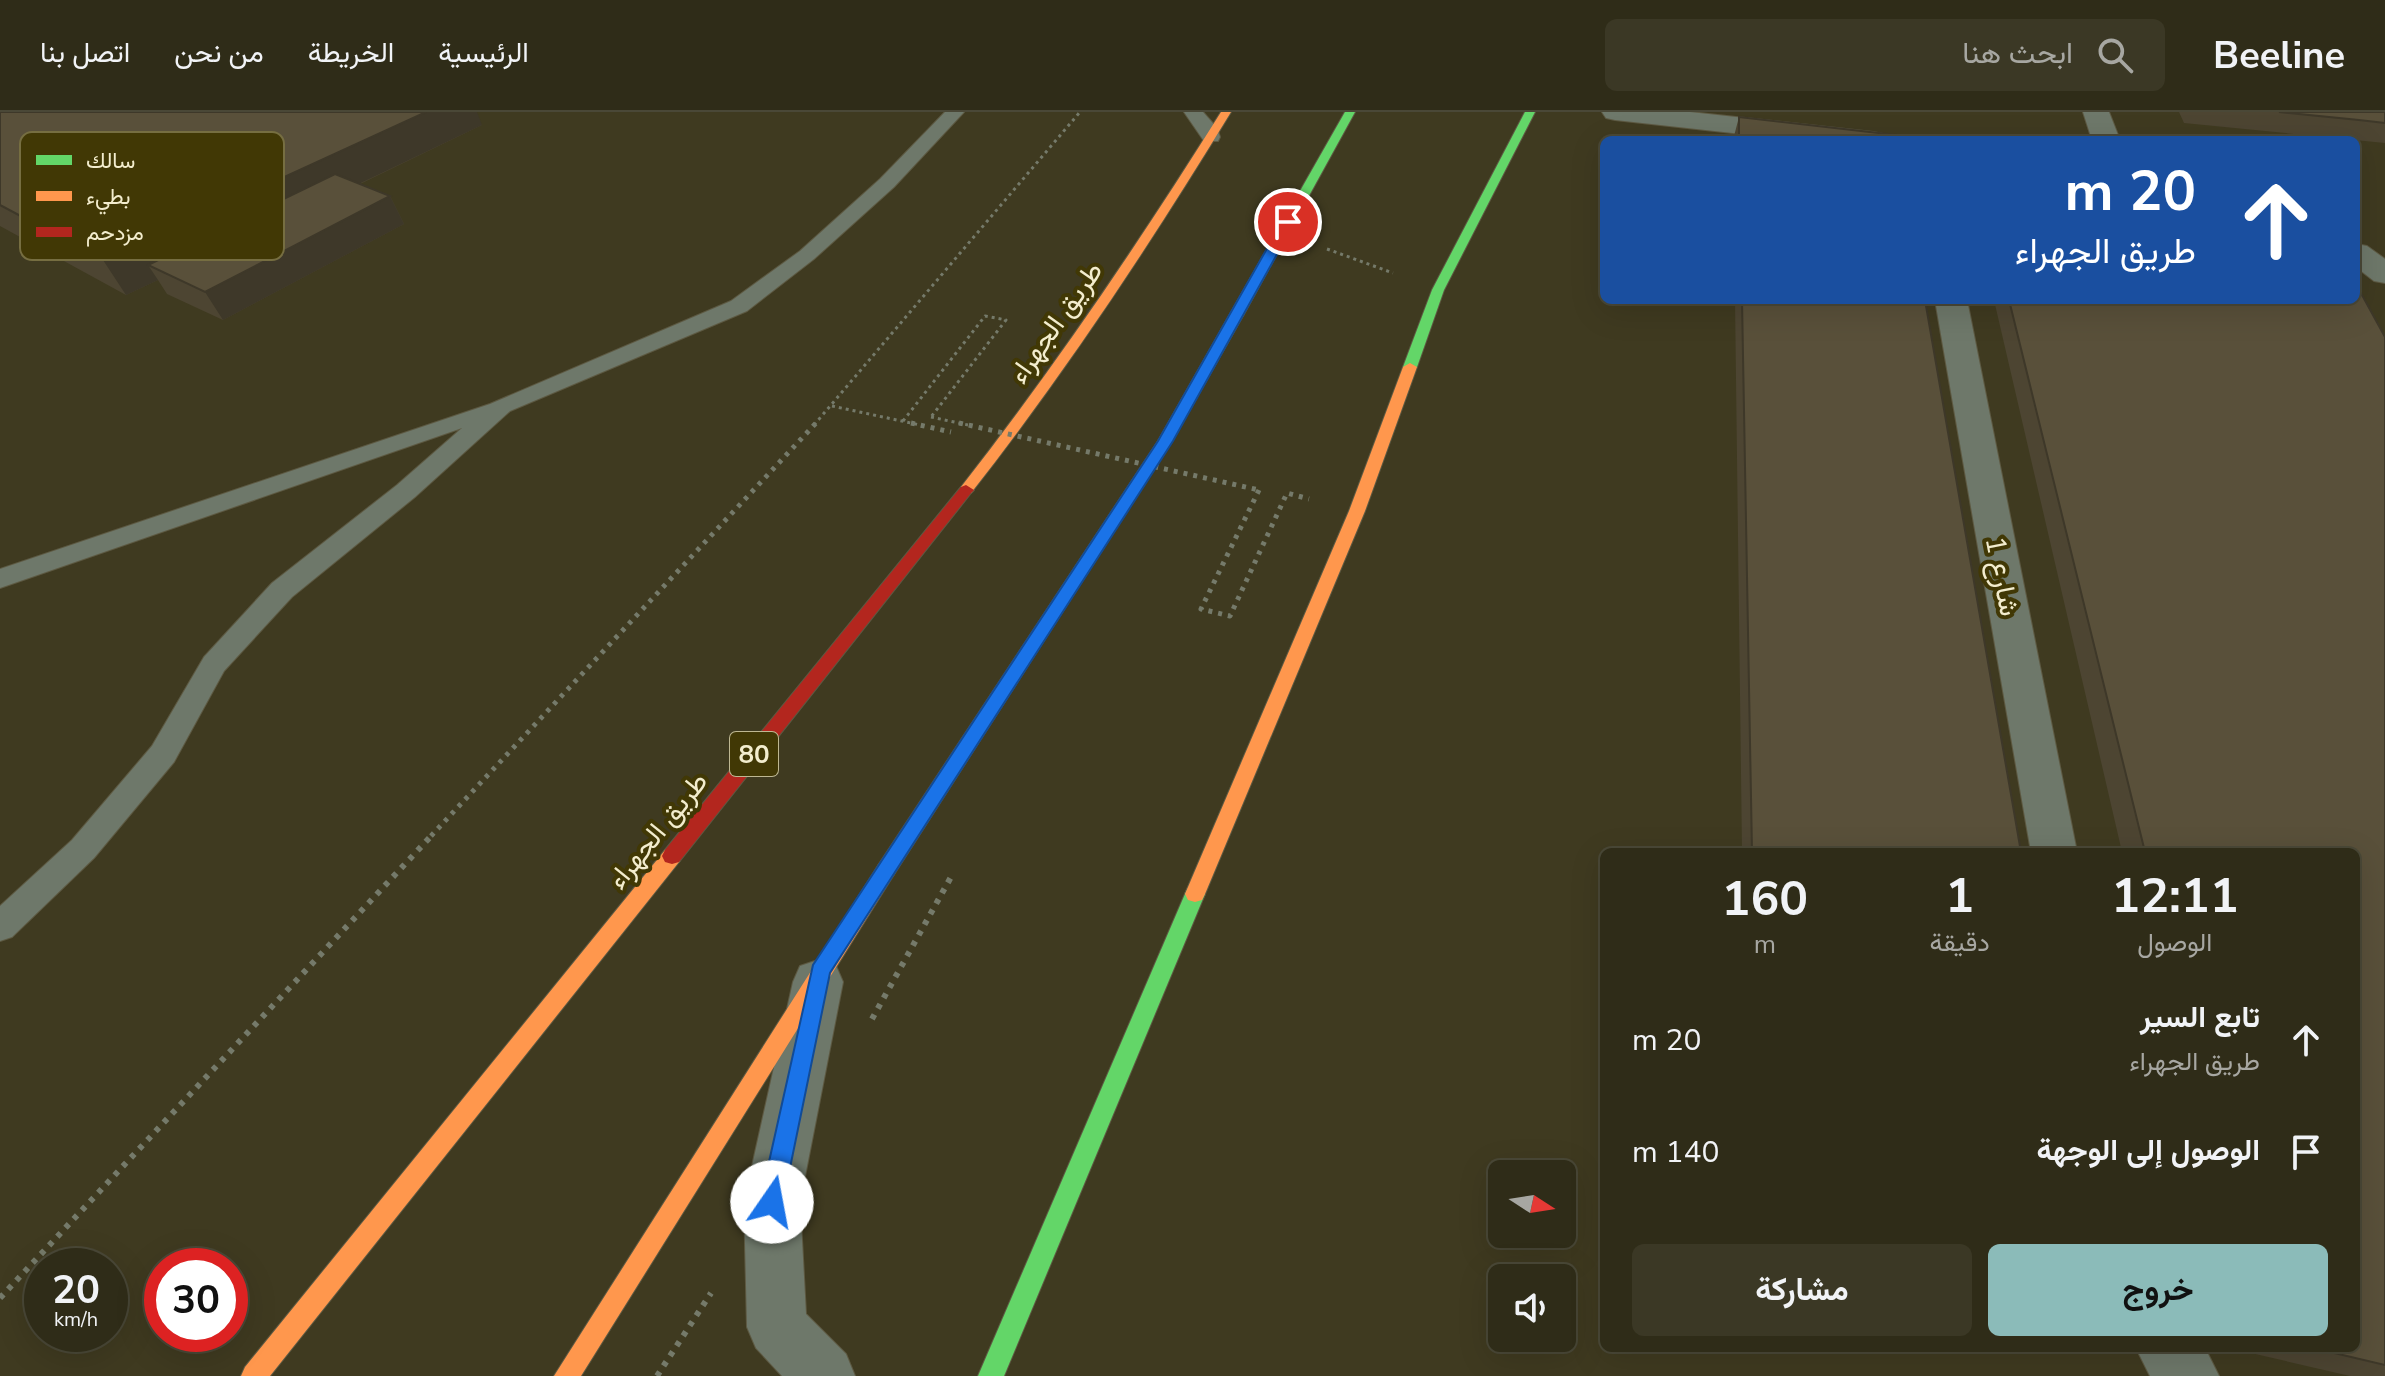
<!DOCTYPE html>
<html lang="ar">
<meta charset="utf-8">
<style>
body{margin:0;font-family:"Nunito Sans",Vazirmatn,sans-serif;background:#3b3825;color:#f1f3f6;direction:rtl;height:100vh;display:flex;flex-direction:column;font-size:30px;white-space:nowrap}
*{box-sizing:border-box;margin:0}
p{font-size:26px;color:#a7a7a2}
.icon{flex:none;width:44px;height:44px;fill:none;stroke:currentColor;stroke-width:2;stroke-linecap:round;stroke-linejoin:round}
.map{position:relative;flex:1;overflow:hidden;direction:ltr}
.panel{position:absolute;left:1600px;top:736px;width:760px;height:504px;display:flex;flex-direction:column;background:#2f2c18;border-radius:12px;box-shadow:0 8px 32px #0002,0 0 0 2px #4a4837;direction:rtl}
.panel>*{flex:none}
.hud{position:absolute;left:1600px;top:24px;width:760px;height:168px;border-radius:12px;box-shadow:0 8px 32px #0002,0 0 0 2px #4a4837;direction:rtl;background:#1a4fa0;color:#fff;overflow:hidden}
.needle{width:52px;rotate:102deg}
.buttons{position:absolute;left:1488px;top:1048px;display:grid;gap:16px}
.buttons a{display:grid;place-items:center;width:88px;height:88px;border-radius:12px;background:#2f2c18;box-shadow:0 8px 32px #0002,0 0 0 2px #4a4837;font-size:40px}
.speed{position:absolute;left:24px;top:1136px;display:flex;gap:16px;font-size:40px;font-weight:700;text-align:center}
.speed>*{display:grid;place-content:center;width:104px;height:104px;border-radius:50%;background:#2f2c18;box-shadow:0 8px 32px #0002,0 0 0 2px #4a4837;line-height:1}
.speed small{font-size:20px;font-weight:400}
.speed .limit{border:12px solid #d22;background:#fff;color:#111}
.pin{position:absolute;display:grid;place-items:center;width:68px;height:68px;color:#fff;margin:-34px;border:4px solid #fff;border-radius:50%;box-shadow:0 2px 8px #0007}
.me{position:absolute;width:88px;margin:-44px;rotate:12deg;stroke-linejoin:round;filter:drop-shadow(0 0 6px #0008)}
.turn{display:flex;align-items:center;gap:28px;height:168px;padding:0 32px;font-size:36px}
.turn .icon{width:104px;height:104px;stroke-width:2.5}
.turn b{display:block;font-size:56px;line-height:68px}
.eta{display:flex;justify-content:space-evenly;align-items:center;height:136px;text-align:center}
.eta b{font-size:48px;font-weight:700;line-height:56px}
.button{display:flex;gap:16px;margin-top:auto;padding:16px 32px}
.button a{flex:1;height:92px;border-radius:12px;background:#8bbbb9;color:#111;font-size:32px;font-weight:700;line-height:92px;text-align:center}
.button a+a{background:#3b3825;color:#f1f3f6}
ul{padding:0;list-style:none}
li{display:flex;align-items:center;gap:24px;height:112px;padding:0 32px}
li div{flex:1}
li b{display:block;font-size:30px}
li em{font-style:normal}
header{display:flex;align-items:center;gap:48px;box-sizing:border-box;height:112px;padding:0 40px;background:#2f2c18;border-bottom:2px solid #4a4837}
header strong{font-size:38px}
nav{display:flex;gap:44px;margin-inline-start:auto;font-size:28px}
.search{width:560px;height:72px;background:#3b3825;display:flex;align-items:center;gap:20px;box-sizing:border-box;padding:0 28px;border-radius:12px;color:#a7a7a2;font-size:30px}
.map>svg:first-child{display:block}
</style>
<header>
<strong>Beeline</strong>
<div class="search"><svg class="icon" aria-label="search" viewBox="0 0 24 24"><circle cx="10" cy="10" r="6"/><path d="M15 15l6 6"/></svg>ابحث هنا</div>
<nav><a>الرئيسية</a><a>الخريطة</a><a>من نحن</a><a>اتصل بنا</a></nav>
</header>
<div class="map">
<svg width="2385" height="1264" viewBox="0 0 2385 1264">
<rect width="100%" height="100%" fill="#3f3a20"/>
<g fill="none" stroke-linecap="round" stroke-linejoin="round">
<defs>
<path id="lane" d="M945,0H964L894,75L814,147L747,199L510,299L415,385L292,485L224,559L174,650L94,746L12,825L0,829V794L72,728L152,634L204,545L272,471L397,373L462,316L0,476V457L490,292L731,189L800,139L880,67Z
M1184,0H1203L1217,16L1220,25L1218,29H1204Z"/>
<path id="street" d="M1602,0H1690L1873,20L1883,22L1887,28H1797L1615,8L1606,6Z
M2083,0H2109L2120,28H2092Z
M2356,132L2367,134L2385,147V171L2374,169L2356,155Z
M1935,188H1967L2077,740H2031Z
M818,848L836,854L843,870L800,1090L806,1202L846,1242L855,1264H782L756,1236L747,1215L744,1090L793,870L800,854Z
M2136,1236H2205L2219,1264H2150Z"/>
<path id="fast" d="M1345,0H1355L1244,202L1242,205H1232L1230,202Z
M1525,0H1535L1444,178L1417,255L1410,259L1405,258L1403,255L1432,178Z
M1195,774L1202,776L1205,782L1004,1264H978L1185,782L1188,776Z"/>
<path id="slow" d="M1221,0H1231C1151,131 1066,260 971,381H961V375C1055,255 1140,129 1221,0Z
M1410,251L1417,255L1365,399L1205,782L1202,788L1195,790L1188,788L1185,782L1349,399L1403,255Z
M672,736L679,738L682,744L679,750L270,1264H241L245,1255L665,738Z
M886,750L893,752L896,758L893,764L581,1264H554L879,752Z"/>
<path id="jam" d="M1237,198L1244,202L1172,329L893,764L886,766L879,764L876,758L879,752L1158,329L1230,202Z
M966,373L974,378L971,381L679,750L672,752L665,750L662,744L665,738L961,375Z"/>
</defs>
<use href="#lane" stroke="#5d5942" stroke-width="2"/>
<use href="#street" stroke="#5d5942" stroke-width="2"/>
<use href="#fast" stroke="#5d5942" stroke-width="2"/>
<use href="#slow" stroke="#5d5942" stroke-width="2"/>
<use href="#jam" stroke="#5d5942" stroke-width="2"/>
<path stroke="#757a6a" stroke-width="3" stroke-dasharray="3 4" stroke-linecap="butt" d="M1327,137L1393,161
M832,294L920,313
M903,309L985,204L1006,208L931,305
M814,313L1080,0"/>
<path stroke="#757a6a" stroke-width="5" stroke-dasharray="4 6" stroke-linecap="butt" d="M911,311L951,320
M1259,378L1201,497L1230,504L1287,381L1309,387
M431,724L816,311"/>
<path stroke="#757a6a" stroke-width="6" stroke-dasharray="5 7" stroke-linecap="butt" d="M872,907L951,765
M0,1186L433,722
M657,1264L711,1181"/>
<use href="#lane" fill="#6e786a" fill-rule="evenodd"/>
<use href="#street" fill="#6e786a" fill-rule="evenodd"/>
<use href="#fast" fill="#63d668" fill-rule="evenodd"/>
<use href="#slow" fill="#ff974d" fill-rule="evenodd"/>
<use href="#jam" fill="#b3261e" fill-rule="evenodd"/>
<path stroke="#757a6a" stroke-width="3" stroke-dasharray="3 4" stroke-linecap="butt" d="M931,305L968,313"/>
<path stroke="#757a6a" stroke-width="5" stroke-dasharray="4 6" stroke-linecap="butt" d="M959,311L1259,378"/>
</g>
<path fill="#4d4532" d="M0,0L482,13L360,72L390,84L404,112L223,208L167,182L158,168L126,183L0,114Z
M2179,0H2385V31L2184,11Z
M1739,5L1897,28H1733Z
M1735,188H1925L2021,740H1742Z
M1994,188H2356L2385,225V1264H2350L2238,1238V1236H2356V740H2122Z"/>
<path fill="#3e3829" d="M426,0H477L482,13L168,163L148,153L158,168L126,183L103,148Z
M390,84L404,112L223,208L205,180Z"/>
<path fill="#59503a" stroke="#3e3829" stroke-width="2" d="M0,0H426L103,148L0,93Z
M2279,0H2385V11L2359,8Z
M1739,5L1896,23L1897,28H1739Z
M335,62L390,84L205,180L148,153Z
M2356,172L2385,225V1253L2313,1236H2356V740H2145L2009,188H2356Z
M1742,188H1925L2021,740H1752Z"/>
<path fill="#1a73e8" stroke="#114b97" stroke-width="2" d="M1288,106L1295,110L1173,329L830,861L783,1090L780,1098L772,1101L764,1098L760,1090L813,853L1158,329L1282,110Z"/>
<g text-anchor="middle" stroke-width="8" stroke-linejoin="round" paint-order="stroke">
<rect fill="#413805" stroke="#beb792" stroke-width="2" x="730" y="620" width="48" height="44" rx="6"/>
<g font-size="26" font-weight="bold" fill="#f3edce">
<text x="754" y="651">80</text>
</g>
<g font-size="28" fill="#f3edce" stroke="#413805">
<text transform="translate(1055 210) rotate(-55)" y="10">طريق الجهراء</text>
<text transform="translate(2003 464) rotate(79)" y="10">شارع 1</text>
<text transform="translate(657 718) rotate(-51)" y="10">طريق الجهراء</text>
</g>
</g>
<rect x="20" y="20" width="264" height="128" rx="12" fill="#413805" stroke="#766e41" stroke-width="2"/>
<rect x="36" y="43" width="36" height="10" fill="#63d668"/>
<rect x="36" y="79" width="36" height="10" fill="#ff974d"/>
<rect x="36" y="115" width="36" height="10" fill="#b3261e"/>
<g font-size="22" fill="#f3edce">
<text x="86" y="56">سالك</text>
<text x="86" y="92">بطيء</text>
<text x="86" y="128">مزدحم</text>
</g>
</svg>
<div class="buttons">
<a><svg class="needle" viewBox="-14 -14 28 28"><path d="M0-13l5 13h-10z" fill="#e53935"/><path d="M0 13l5-13h-10z" fill="#a7a7a2"/></svg></a>
<a><svg class="icon" aria-label="sound" viewBox="0 0 24 24"><path d="M4 9h4l5-4v14l-5-4H4zM17 9q2 3 0 6"/></svg></a>
</div>
<div class="speed"><div>20<small>km/h</small></div><div class="limit">30</div></div>
<div class="pin" style="left:1288px;top:110px;background:#d93025"><svg class="icon" aria-label="arrive" viewBox="0 0 24 24"><path d="M6 21V4h12l-3 4 3 4H6"/></svg></div>
<svg class="me" style="left:772px;top:1090px" viewBox="-20 -20 40 40"><circle r="19" fill="#fff"/><path d="M0-13L10 11 0 6-10 11z" fill="#1a73e8"/></svg>
<div class="hud">
<div class="turn"><svg class="icon" aria-label="ahead" viewBox="0 0 24 24"><path d="M12 20V5M6 11l6-6 6 6"/></svg><div><b>20 m</b>طريق الجهراء</div></div>
</div>
<section class="panel">
<div class="eta">
<div><b>12:11</b><p>الوصول</p></div>
<div><b>1</b><p>دقيقة</p></div>
<div><b>160</b><p>m</p></div>
</div>
<ul>
<li><svg class="icon" aria-label="ahead" viewBox="0 0 24 24"><path d="M12 20V5M6 11l6-6 6 6"/></svg><div><b>تابع السير</b><p>طريق الجهراء</p></div><em>20 m</em></li>
<li><svg class="icon" aria-label="arrive" viewBox="0 0 24 24"><path d="M6 21V4h12l-3 4 3 4H6"/></svg><div><b>الوصول إلى الوجهة</b></div><em>140 m</em></li>
</ul>
<div class="button"><a>خروج</a><a>مشاركة</a></div>
</section>
</div>
